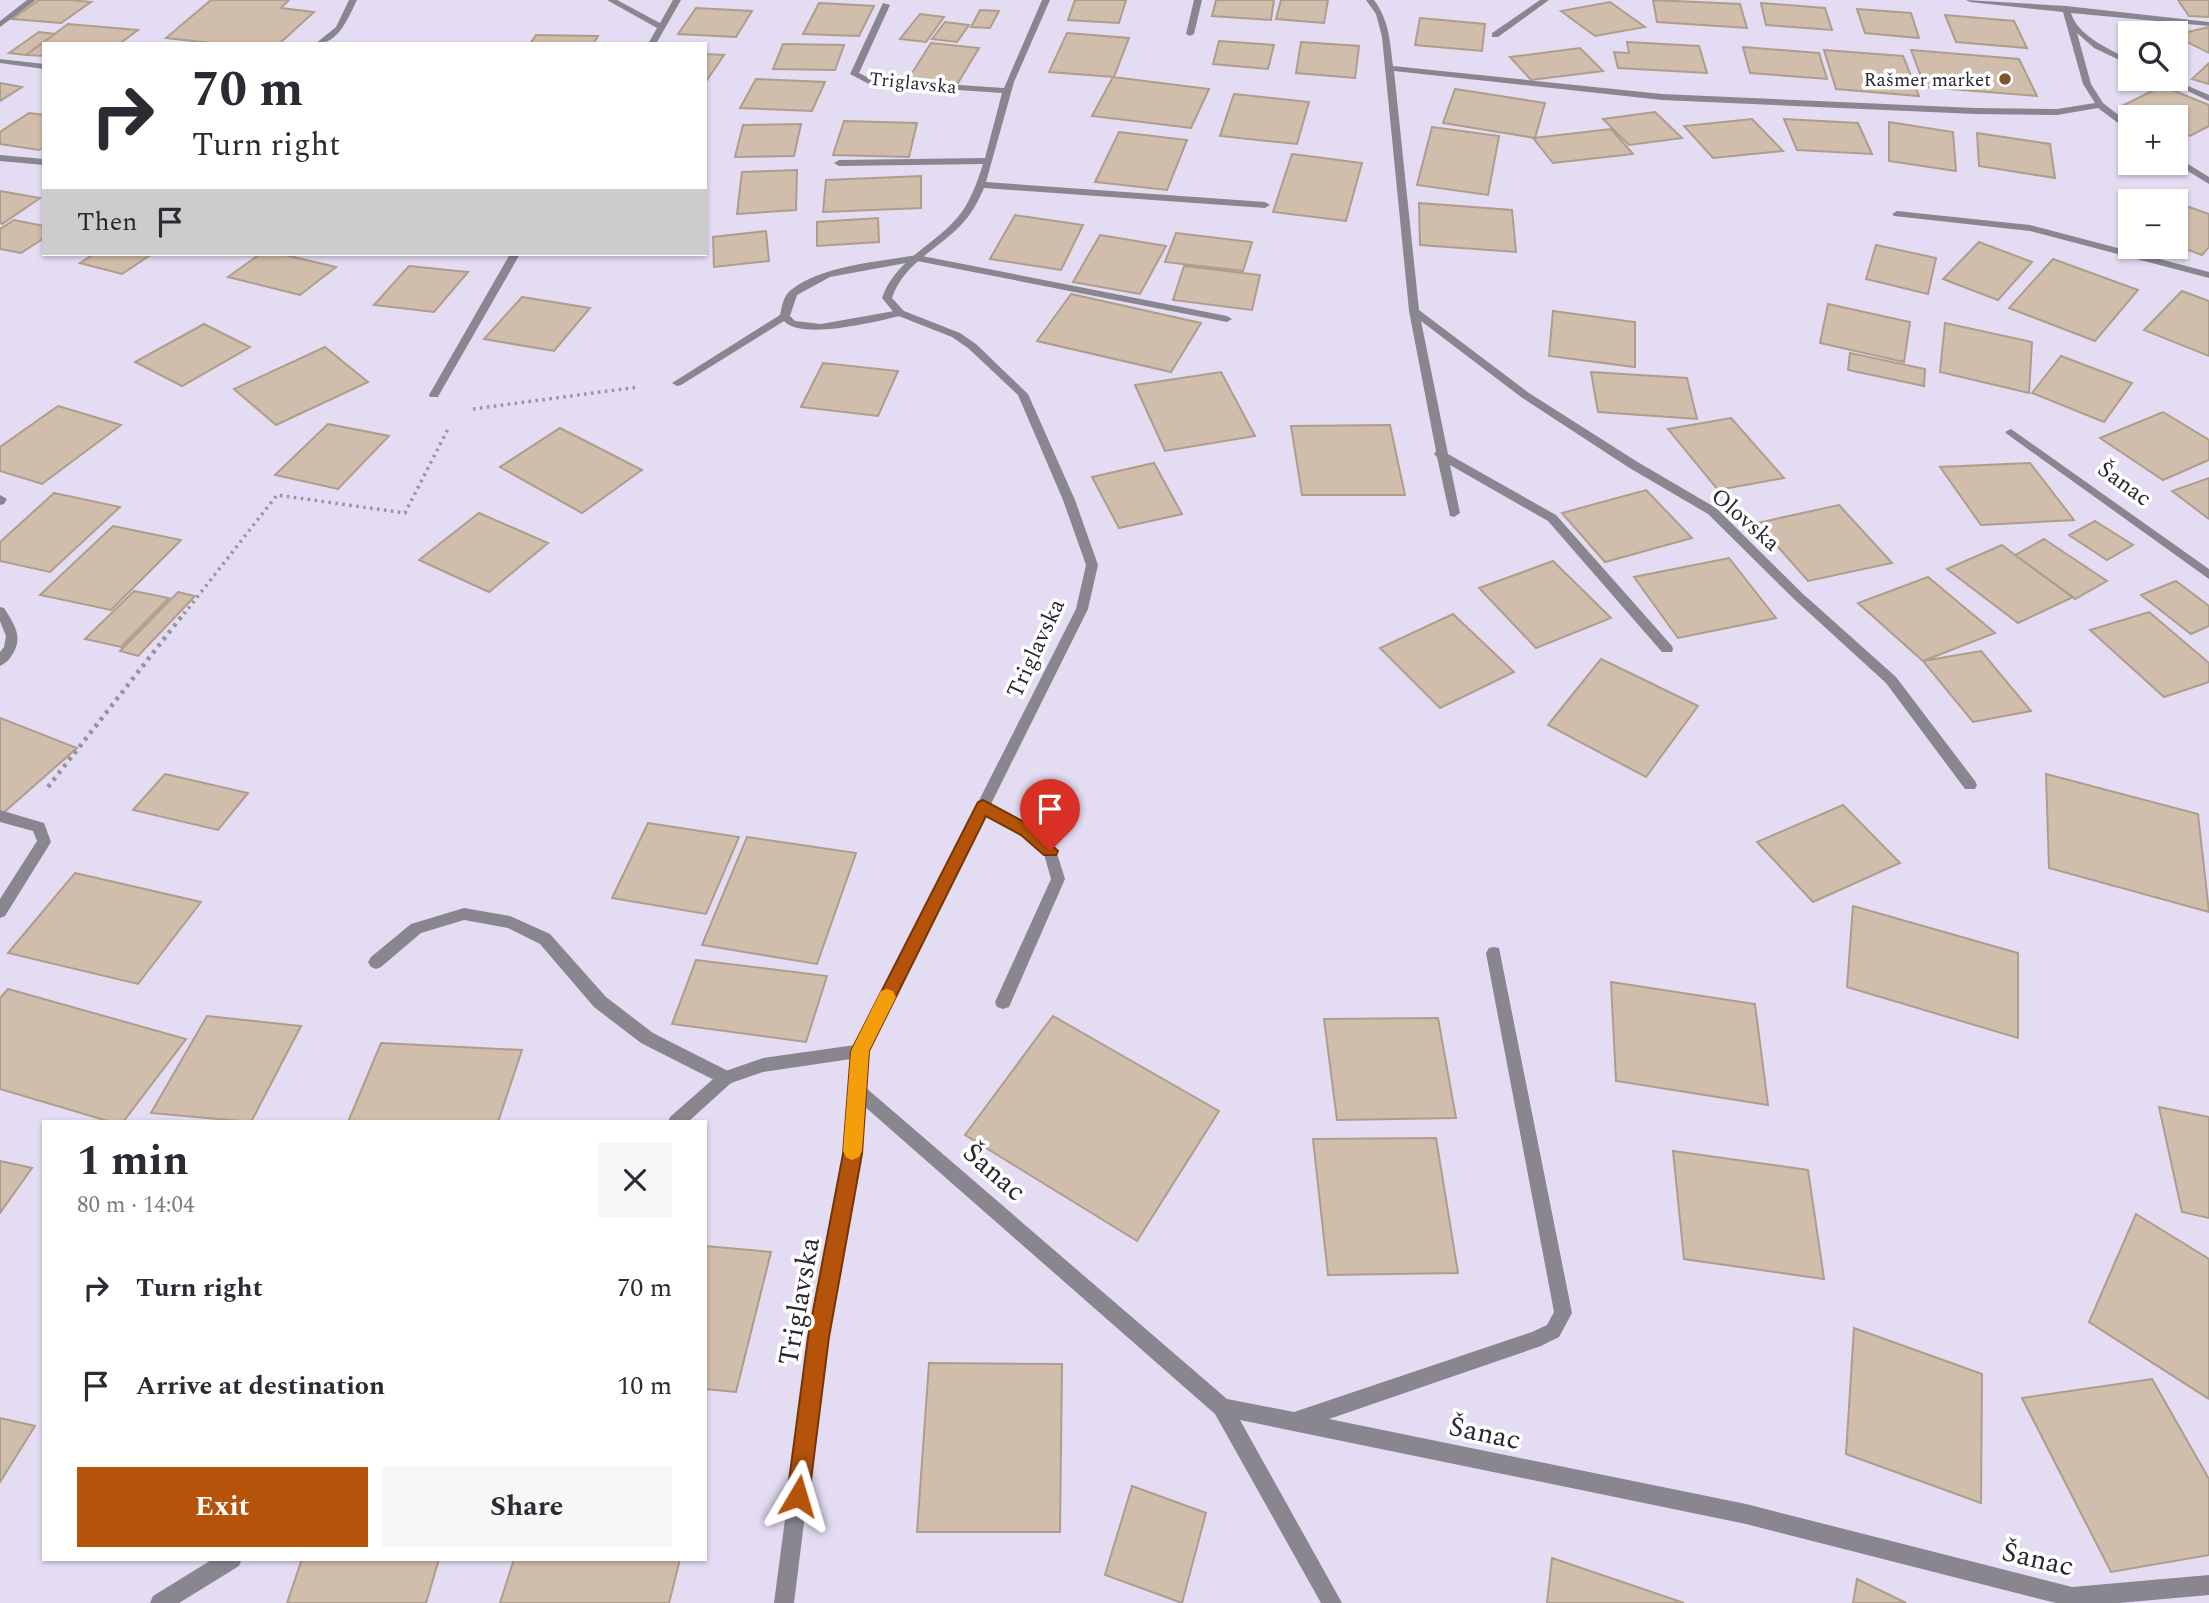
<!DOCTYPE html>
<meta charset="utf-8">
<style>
body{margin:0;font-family:Spectral,serif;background:#f7f7f7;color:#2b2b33;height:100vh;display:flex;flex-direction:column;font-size:26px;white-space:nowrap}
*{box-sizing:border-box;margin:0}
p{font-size:23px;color:#7c7c81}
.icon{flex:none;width:38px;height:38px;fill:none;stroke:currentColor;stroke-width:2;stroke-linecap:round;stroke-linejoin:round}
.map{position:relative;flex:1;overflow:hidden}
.drawer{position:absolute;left:42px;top:1120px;width:665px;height:441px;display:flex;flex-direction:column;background:#fff;border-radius:0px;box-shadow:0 2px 5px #0004}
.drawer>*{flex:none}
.hud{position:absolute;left:42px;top:42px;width:665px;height:214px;border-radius:0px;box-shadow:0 2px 5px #0004;background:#fff;color:#2b2b33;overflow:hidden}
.buttons{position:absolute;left:2118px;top:21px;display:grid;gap:14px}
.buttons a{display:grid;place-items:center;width:70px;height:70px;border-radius:0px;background:#fff;box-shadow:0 2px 5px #0004;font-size:35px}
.pin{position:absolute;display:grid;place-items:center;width:60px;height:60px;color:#fff;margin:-72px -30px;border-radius:50% 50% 50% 0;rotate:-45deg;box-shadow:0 0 7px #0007}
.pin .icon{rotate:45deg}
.me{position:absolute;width:77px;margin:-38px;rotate:7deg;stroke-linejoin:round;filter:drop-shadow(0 0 5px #0008)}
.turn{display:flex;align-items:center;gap:24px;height:147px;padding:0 35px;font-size:32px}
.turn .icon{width:91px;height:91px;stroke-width:2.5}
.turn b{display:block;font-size:49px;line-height:60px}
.then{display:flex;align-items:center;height:66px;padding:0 35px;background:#0003;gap:14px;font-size:26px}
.round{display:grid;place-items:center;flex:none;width:74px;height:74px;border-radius:0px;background:#f7f7f7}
.head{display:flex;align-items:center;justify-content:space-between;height:119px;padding:0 35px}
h1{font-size:42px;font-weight:700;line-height:52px}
.action{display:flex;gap:14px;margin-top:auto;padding:14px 35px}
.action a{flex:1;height:80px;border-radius:0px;background:#b45309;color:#fff;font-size:28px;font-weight:700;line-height:80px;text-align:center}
.action a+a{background:#f7f7f7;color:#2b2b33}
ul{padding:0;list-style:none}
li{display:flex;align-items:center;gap:21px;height:98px;padding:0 35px}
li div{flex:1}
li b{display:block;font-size:26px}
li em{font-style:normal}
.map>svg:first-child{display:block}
</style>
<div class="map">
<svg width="2209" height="1603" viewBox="0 0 2209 1603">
<rect width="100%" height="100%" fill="#e3dcf3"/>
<path fill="#d0bdab" stroke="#af9d8c" stroke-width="2" d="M39,0H71L91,2L61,23L12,19Z
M211,0H289L281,8L314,12L279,44H220L166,38Z
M1075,0H1126L1119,23L1068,20Z
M1216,0H1274L1271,20L1212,16Z
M1281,0H1328L1324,23L1276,19Z
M1653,0L1740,4L1747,28L1657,22Z
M2178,0H2209V17L2189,16Z
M1610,2L1645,27L1595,36L1561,11Z
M819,3L874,6L859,36L803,34Z
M1761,3L1825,8L1832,30L1766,25Z
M696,8L752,11L736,37L678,34Z
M1857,9L1911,13L1919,38L1865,33Z
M980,10L999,11L990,28L971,27Z
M920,14L944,17L926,42L900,39Z
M1945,15L2014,21L2027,48L1956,42Z
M1420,18L1485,24L1482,51L1415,45Z
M945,22L969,25L957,42L932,39Z
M68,24L138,30L119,44H44V56L26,55Z
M2209,27V53L2175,36V35Z
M39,32L55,34L26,55L9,53Z
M1067,33L1129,38L1114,77L1049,72Z
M536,35L598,36L593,44H530Z
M1219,41L1274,45L1268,69L1213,64Z
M1301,42L1359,46L1355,78L1296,73Z
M1627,42L1699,46L1707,73L1618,68L1614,52L1629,53Z
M931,43L979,48L958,83L909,78Z
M783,44L844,45L835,70L773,69Z
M1743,47L1819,53L1827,79L1750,73Z
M1580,48L1603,71L1531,80L1510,57Z
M1824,50L1903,56L1919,96L1836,89Z
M1911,50L2019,59L2037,96L1925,87Z
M705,54L724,55L705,83Z
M2209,63V84L2192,79Z
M1113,77L1209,89L1191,128L1092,116Z
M756,79L825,82L812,111L740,108Z
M0,83L22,87L0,101Z
M2162,86L2209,105V126L2190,136L2175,130V117H2145L2120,107Z
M1455,89L1545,103L1535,138L1443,123Z
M1234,94L1309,102L1297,144L1220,136Z
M1655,112L1682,138L1629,145L1603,119Z
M29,113L44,115V147L39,150L0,144V132Z
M1752,119L1783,151L1713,158L1684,126Z
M1784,119L1858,123L1872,154L1797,150Z
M844,121L917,123L909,157L833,155Z
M1889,122L1953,132L1956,171L1889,161Z
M801,124L794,156L735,157L743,125Z
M1432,127L1499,136L1488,195L1417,185Z
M1611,129L1633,154L1553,163L1533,138Z
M1119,132L1187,140L1167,190L1095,182Z
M1977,133L2050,144L2055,178L1979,166Z
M1292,154L1362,163L1346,221L1273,212Z
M797,170L796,210L737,214L742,172Z
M921,176V208L823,212L826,180Z
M0,191L40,198L2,224L0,223Z
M2175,202L2209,214V247L2202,255L2175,245Z
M1419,203L1512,210L1516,252L1420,245Z
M1015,215L1083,225L1061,270L990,259Z
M878,218L879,242L817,246V222Z
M14,220L44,226V238L21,253L0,249V229Z
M766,231L769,261L714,267L713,237Z
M1176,233L1252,242L1243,271L1165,262Z
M1100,235L1166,246L1140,294L1073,282Z
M1979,242L2032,262L1998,300L1943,279Z
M1876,245L1936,258L1928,294L1866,279Z
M94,254H152L122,274L80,263Z
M260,254H281L336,267L300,295L228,277Z
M2053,259L2138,290L2095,341L2009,308Z
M409,266L468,272L434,312L374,305Z
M1184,266L1260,275L1252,310L1173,300Z
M2182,291L2209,301V356L2144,330Z
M1071,294L1201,323L1171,372L1037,341Z
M522,297L590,308L554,351L484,339Z
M1828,304L1910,322L1904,362L1820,343Z
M1553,311L1635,322V367L1549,356Z
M1945,323L2032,342L2029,393L1940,372Z
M204,324L250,347L182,386L135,362Z
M325,347L368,382L276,425L234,389Z
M1850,353L1925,369L1924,386L1848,370Z
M2061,356L2132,383L2104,422L2032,393Z
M823,363L898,371L878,416L801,407Z
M1221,372L1255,436L1165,451L1135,385Z
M1591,372L1687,378L1697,419L1598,412Z
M58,406L121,425L42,484L0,471V447Z
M2163,412L2209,440V460L2163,480L2100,438Z
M1731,418L1784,478L1718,490L1668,429Z
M328,424L389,436L338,489L275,475Z
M1390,425L1405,495H1302L1291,426Z
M560,428L642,470L582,513L500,467Z
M1154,463L1182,514L1119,528L1092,477Z
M2030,463L2074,520L1981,525L1940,467Z
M2209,478V519L2172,491Z
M1646,490L1692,538L1605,562L1562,513Z
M54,493L120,507L50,572L0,561V542Z
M1839,505L1892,563L1808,581L1757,523Z
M479,513L548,543L489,592L419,560Z
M2095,521L2133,545L2107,560L2069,535Z
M113,526L181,540L111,610L40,595Z
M2044,539L2107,581L2075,599L2015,555Z
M2002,545L2015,555L2073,597L2018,623L1947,569Z
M1729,558L1776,618L1678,638L1634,577Z
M1553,561L1611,618L1536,648L1479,588Z
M1928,577L1995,633L1923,661L1858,603Z
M2176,581L2209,606V626L2191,634L2141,595Z
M134,591L169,598L121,647L85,639Z
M178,592L195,596L138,656L120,651Z
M2149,612L2209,663V682L2164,697L2090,630Z
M1453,614L1514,672L1440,708L1380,648Z
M1981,651L2031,711L1973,722L1923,661Z
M1601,659L1698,706L1646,777L1548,725Z
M0,718L77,748L2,814L0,813Z
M165,774L248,793L218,830L133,810Z
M2046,774L2198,814L2209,912L2049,868Z
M1843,805L1900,863L1813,902L1757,842Z
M648,823L739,837L706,914L612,898Z
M747,837L856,853L817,964L702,945Z
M75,873L201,902L138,984L8,953Z
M1853,906L2018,953V1038L1847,987Z
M696,960L827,976L806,1042L672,1024Z
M1611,982L1755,1004L1768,1105L1616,1081Z
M8,989L186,1039L123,1122H111L0,1089V998Z
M207,1016L301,1026L251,1122L151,1113Z
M1053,1016L1219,1111L1137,1241L965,1135Z
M1438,1018L1456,1118L1337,1120L1324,1019Z
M381,1043L522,1050L498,1122H348Z
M2159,1107L2209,1117V1218L2182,1212Z
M1436,1138L1458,1273L1328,1275L1313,1139Z
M1673,1151L1808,1170L1824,1279L1684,1259Z
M0,1161L32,1168L0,1213Z
M2136,1214L2209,1259V1399L2089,1322Z
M705,1246L771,1252L736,1392L705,1389Z
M1854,1328L1982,1374L1981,1503L1846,1454Z
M929,1363L1062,1364L1060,1532H917Z
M2152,1379L2209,1479V1555L2111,1572L2022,1398Z
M0,1418L35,1426L0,1482Z
M1132,1486L1206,1513L1182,1603L1105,1575Z
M1552,1558L1684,1603H1547Z
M302,1559H439L426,1603H287Z
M514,1559H680L669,1603H500Z
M1857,1579L1906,1603H1853Z"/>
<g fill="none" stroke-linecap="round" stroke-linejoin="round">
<path stroke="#9892a4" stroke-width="3.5" stroke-dasharray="2.5 4.5" stroke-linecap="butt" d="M473,409L638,387
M184,614L277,495L405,513L449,427"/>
<path stroke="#9892a4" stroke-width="4.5" stroke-dasharray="3.5 5" stroke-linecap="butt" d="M48,787L185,612"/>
<path fill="#898690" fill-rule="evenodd" d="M349,0H357C348,18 339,44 315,44L336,27Z
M1540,0H1549L1498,37H1492V33Z
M917,255L1227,316L1232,319L1227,322L917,261L830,277L797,295L790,316L795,321L821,324L900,310L905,313L904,315C879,321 801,341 784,321L681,385L677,386L672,383L780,315C782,306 783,296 791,290C823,265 878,262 917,255Z
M983,801L1031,827L1055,847L1065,879L1009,1007L1003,1009L997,1007L995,1002L1051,879L1044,854L1021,835L978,811L976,807L978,803Z
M464,908L510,916L550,934L606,997L653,1033L732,1073L734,1078L732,1083L726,1085L720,1083L641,1043L594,1007L540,944L508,928L464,920L421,933L381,967L376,969L371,967L368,962L371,957L411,924Z"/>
<path fill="#898690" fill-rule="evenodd" d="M27,0H36L0,27V21Z
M607,0H617L660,23L673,0H681L656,44H648L657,28Z
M1042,0H1050L1014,82L986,182L1265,202L1270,205L1265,208L984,188C978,202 971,215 960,226C937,250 903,264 892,298L904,311L960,333L976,344L1028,394L1075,500L1098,565L1088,609L868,1051L865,1087L1227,1399L1294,1412L1532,1332L1547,1325L1554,1312L1486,953L1489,948L1494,947L1499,948L1572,1313L1559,1337L1541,1346L1329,1419L1746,1504L2072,1587L2209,1575V1595L2119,1603H2056L1746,1524L1240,1420L1342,1603H1321L1215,1414L864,1106L860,1154L827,1337L794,1603H774L809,1337L844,1154L851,1059L763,1072L731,1083L688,1122H668L670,1117L720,1073L763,1058L855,1045L1076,609L1086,565L1063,500L1018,395L968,348L952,337L896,315L882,298C895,260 932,247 957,218C970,203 977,183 983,164L839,166L834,163L839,160L985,158L1002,93L869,84L850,74L883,3L890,5L859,73L871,79L1004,88Z
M1194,0H1202L1194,34L1190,36L1186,34Z
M1366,0H1374C1389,20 1390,41 1393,66L1662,94L1975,108L2057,109L2095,103L2083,84L2063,12L1970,2L1966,0L2066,6L2209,22V26L2071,13C2078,36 2109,49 2130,60V65L2094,48L2077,33L2091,84L2103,103L2130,124V132L2098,108L2057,115L1975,114L1662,100L1394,71L1419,310L1529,393L1636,461L1716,508L1802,593L1896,677L1975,781L1977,785L1975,789H1965L1886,683L1794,599L1708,514L1628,467L1521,397L1421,321L1448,454L1556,515L1672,646L1673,649L1672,652H1662L1548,521L1450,465L1460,513L1454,517L1450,516L1437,457L1434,454L1436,451L1409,311L1382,37L1376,14Z
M0,59L44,64V69L0,63Z
M2162,79H2172L2209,95V101Z
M0,155L44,159V165L0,161Z
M2175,156L2209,177V184L2175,163Z
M1897,211L2030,225L2209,272V278L2030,231L1894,216L1892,214Z
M510,254H520L439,395L438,397H430L429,395Z
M2011,429L2209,569V579L2007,434L2005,432Z
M0,495L7,499L4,504L0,505Z
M0,607L4,608C14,624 24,637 12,655C9,660 6,663 0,666V652L4,647L6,636L0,621Z
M0,810L44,823L51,842L5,916L0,918V899L37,841L33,831L0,822Z
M213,1559H242L239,1566L179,1603H150L153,1596Z"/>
</g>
<path fill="#b45309" stroke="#753606" stroke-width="2" d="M983,800L1032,826L1058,851L1056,855H1044L1021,835L986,816L869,1051L862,1154L829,1337L809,1496L805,1504L798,1507L790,1504L787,1496L808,1337L843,1154L851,1051L978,802Z"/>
<path fill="#f59e0b" d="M887,989L893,991L896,997L869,1051L862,1151L859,1157L852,1160L846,1157L843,1151L851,1051L881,991Z"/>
<circle fill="#79552e" stroke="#fff" stroke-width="2.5" cx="2005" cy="79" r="7"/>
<g text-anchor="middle" stroke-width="7" stroke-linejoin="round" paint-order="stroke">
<g font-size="19" fill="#2a2730" stroke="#fff" text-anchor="end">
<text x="1991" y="86">Rašmer market</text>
</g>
<g font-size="19" fill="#2a2730" stroke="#fff">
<text transform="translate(913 82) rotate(6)" y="7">Triglavska</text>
</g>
<g font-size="23" fill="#2a2730" stroke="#fff">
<text transform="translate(2125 483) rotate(36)" y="8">Šanac</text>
<text transform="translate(1746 519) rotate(41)" y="8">Olovska</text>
<text transform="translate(1035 648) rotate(-65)" y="8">Triglavska</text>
</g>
<g font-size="28" fill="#2a2730" stroke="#fff">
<text transform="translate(995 1171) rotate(41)" y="10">Šanac</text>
<text transform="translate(798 1301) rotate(-80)" y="10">Triglavska</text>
<text transform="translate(1485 1432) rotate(12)" y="10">Šanac</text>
<text transform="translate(2038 1558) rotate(13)" y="10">Šanac</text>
</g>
</g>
</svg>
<div class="buttons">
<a><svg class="icon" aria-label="search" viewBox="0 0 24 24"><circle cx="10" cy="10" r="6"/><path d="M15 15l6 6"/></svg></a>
<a>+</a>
<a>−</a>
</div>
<div class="pin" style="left:1050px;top:851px;background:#d93025"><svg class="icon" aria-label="arrive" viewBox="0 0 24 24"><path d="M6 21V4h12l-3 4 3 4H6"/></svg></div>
<svg class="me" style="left:798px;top:1496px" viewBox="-20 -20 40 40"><path d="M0-17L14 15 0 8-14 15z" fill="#b45309" stroke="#fff" stroke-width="4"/></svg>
<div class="hud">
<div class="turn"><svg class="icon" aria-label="right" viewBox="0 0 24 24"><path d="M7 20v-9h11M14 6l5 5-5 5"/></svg><div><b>70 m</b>Turn right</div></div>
<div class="then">Then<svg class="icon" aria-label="arrive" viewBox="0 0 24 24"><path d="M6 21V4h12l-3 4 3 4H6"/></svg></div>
</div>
<section class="drawer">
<div class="head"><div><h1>1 min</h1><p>80 m · 14:04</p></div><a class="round"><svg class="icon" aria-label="close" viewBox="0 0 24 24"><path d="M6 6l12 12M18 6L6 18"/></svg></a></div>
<ul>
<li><svg class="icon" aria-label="right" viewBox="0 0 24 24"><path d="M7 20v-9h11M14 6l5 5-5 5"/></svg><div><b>Turn right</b></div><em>70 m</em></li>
<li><svg class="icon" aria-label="arrive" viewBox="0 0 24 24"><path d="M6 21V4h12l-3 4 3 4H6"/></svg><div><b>Arrive at destination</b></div><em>10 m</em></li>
</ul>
<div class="action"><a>Exit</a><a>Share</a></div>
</section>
</div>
